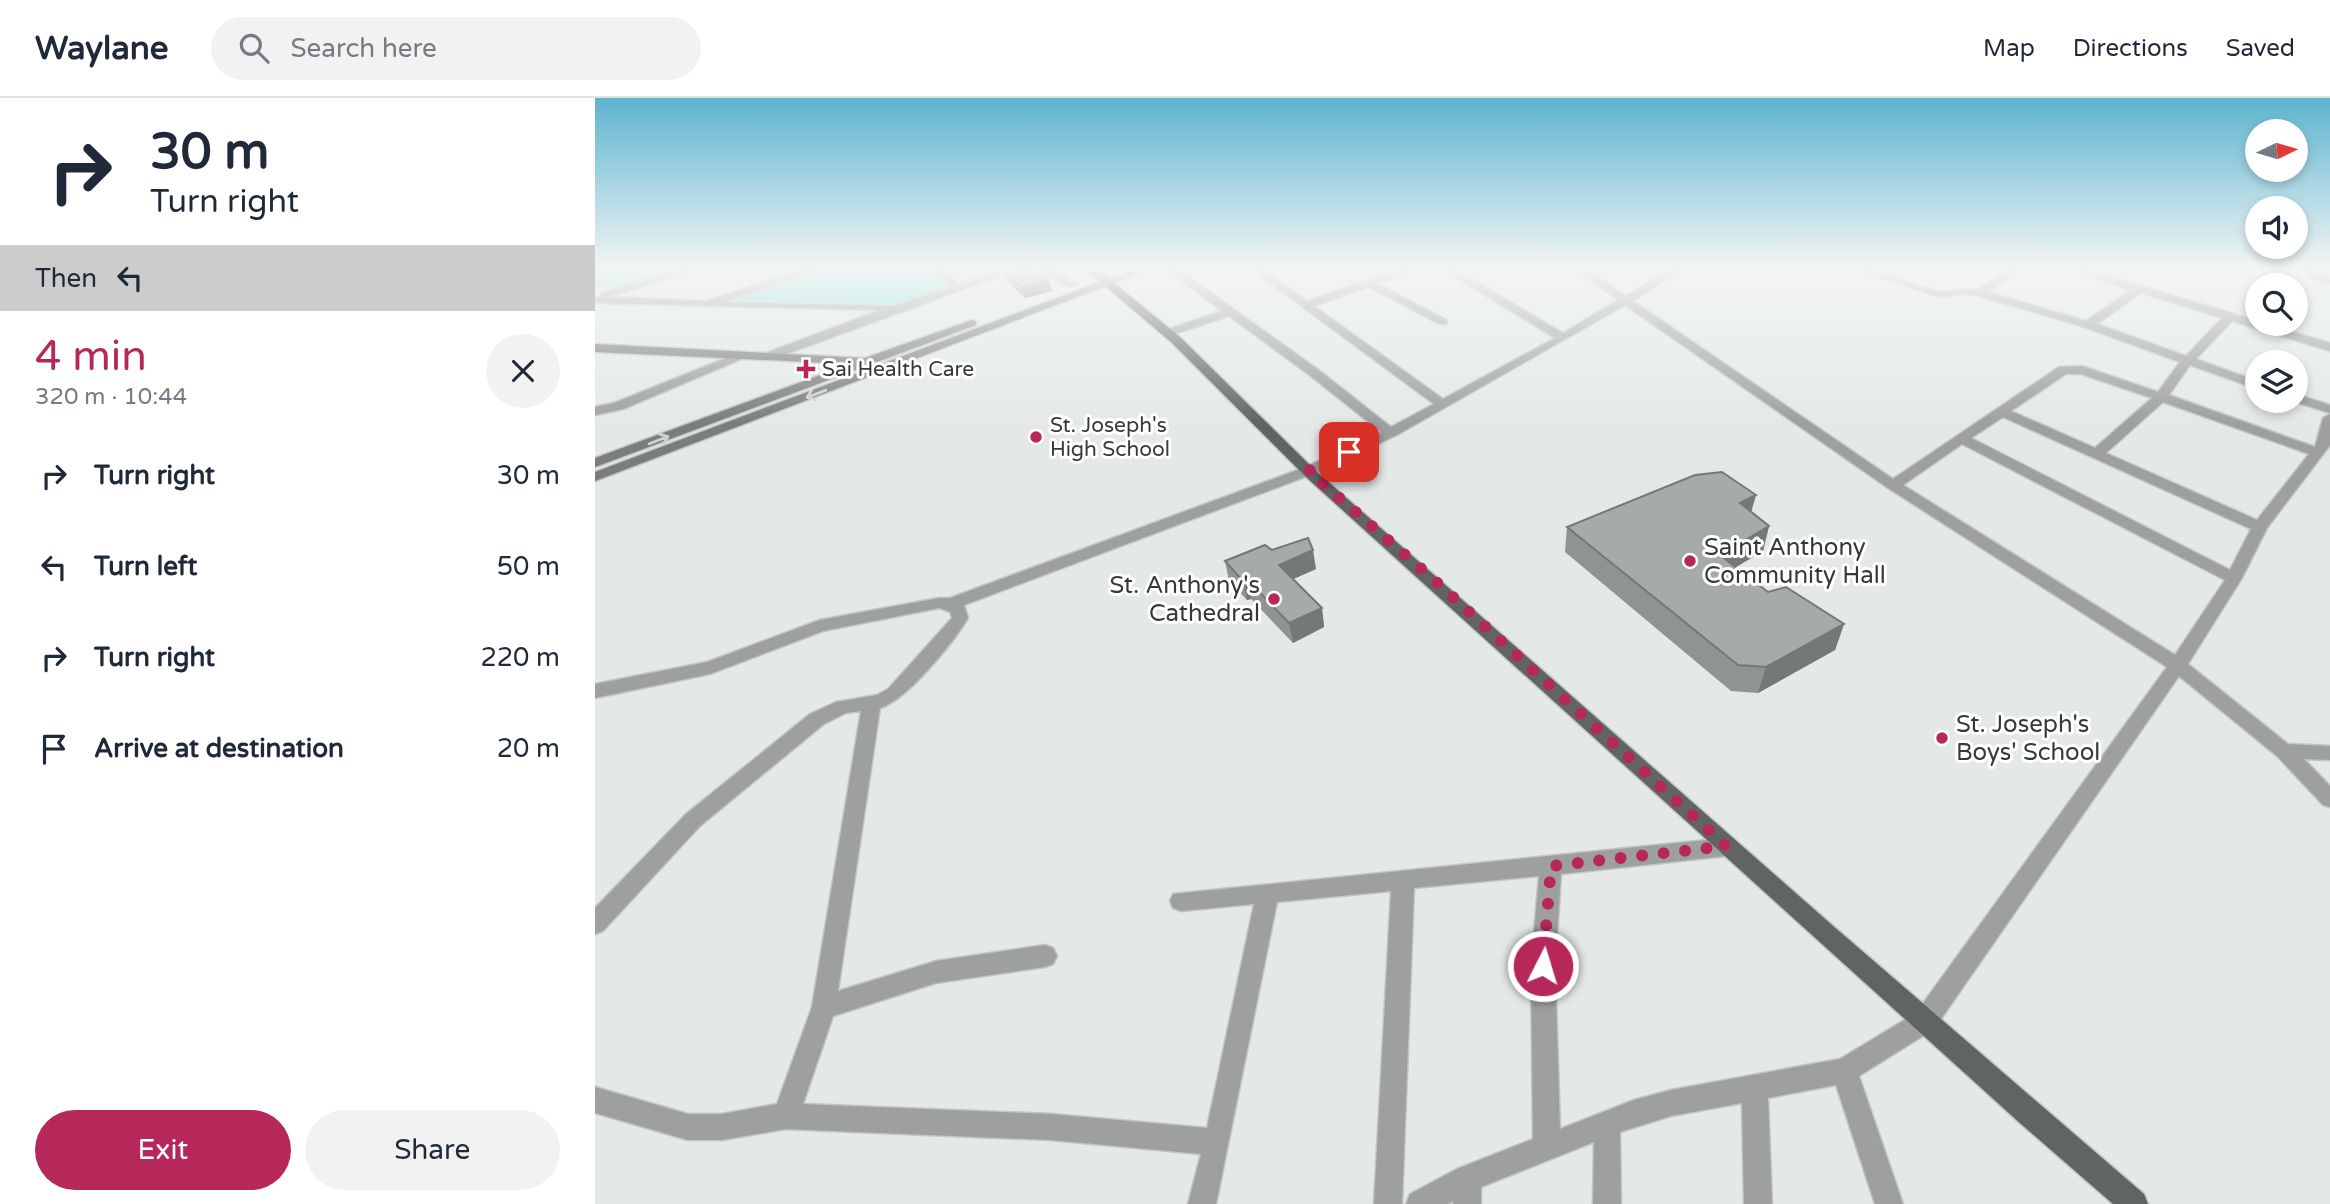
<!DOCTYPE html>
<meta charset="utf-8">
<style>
body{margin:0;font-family:"Varela Round",sans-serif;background:#f2f2f3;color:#1f2937;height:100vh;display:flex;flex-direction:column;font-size:26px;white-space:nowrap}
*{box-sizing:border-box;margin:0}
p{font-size:23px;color:#747a83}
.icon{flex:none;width:38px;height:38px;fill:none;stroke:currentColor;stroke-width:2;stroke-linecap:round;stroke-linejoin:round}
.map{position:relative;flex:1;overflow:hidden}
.details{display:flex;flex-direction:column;background:#fff;width:595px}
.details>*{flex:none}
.banner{background:#fff;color:#1f2937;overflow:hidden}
.needle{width:46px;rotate:85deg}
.buttons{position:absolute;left:1650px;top:21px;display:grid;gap:14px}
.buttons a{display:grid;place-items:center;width:63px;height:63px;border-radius:50%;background:#fff;box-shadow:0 4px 10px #0003;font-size:35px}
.pin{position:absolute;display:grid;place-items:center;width:60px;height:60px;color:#fff;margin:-30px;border-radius:14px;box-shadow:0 4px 10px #0006}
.me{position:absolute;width:77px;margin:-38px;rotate:5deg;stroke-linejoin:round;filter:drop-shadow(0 0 5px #0008)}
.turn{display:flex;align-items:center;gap:24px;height:147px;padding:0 35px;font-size:32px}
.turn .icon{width:91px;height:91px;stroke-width:2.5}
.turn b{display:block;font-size:49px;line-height:60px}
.then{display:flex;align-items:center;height:66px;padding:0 35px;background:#0003;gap:14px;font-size:26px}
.round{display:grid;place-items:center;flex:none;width:74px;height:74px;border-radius:37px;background:#f2f2f3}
.summary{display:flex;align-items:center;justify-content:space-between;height:119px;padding:0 35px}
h1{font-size:42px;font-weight:600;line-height:52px;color:#b6285a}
.cta{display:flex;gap:14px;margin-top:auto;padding:14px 35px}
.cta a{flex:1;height:80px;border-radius:42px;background:#b6285a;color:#fff;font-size:28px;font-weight:600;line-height:80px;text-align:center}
.cta a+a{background:#f2f2f3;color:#1f2937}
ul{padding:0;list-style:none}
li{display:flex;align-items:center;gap:21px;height:91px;padding:0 35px}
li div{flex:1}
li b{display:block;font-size:26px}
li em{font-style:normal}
header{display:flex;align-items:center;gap:42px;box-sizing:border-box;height:98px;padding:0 35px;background:#fff;border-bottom:2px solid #e0e1e3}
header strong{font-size:33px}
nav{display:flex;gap:38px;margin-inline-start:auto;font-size:24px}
.search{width:490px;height:63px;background:#f2f2f3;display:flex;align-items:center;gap:18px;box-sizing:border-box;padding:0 24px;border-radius:38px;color:#747a83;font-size:26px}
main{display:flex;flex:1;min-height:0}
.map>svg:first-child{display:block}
</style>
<header>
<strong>Waylane</strong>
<div class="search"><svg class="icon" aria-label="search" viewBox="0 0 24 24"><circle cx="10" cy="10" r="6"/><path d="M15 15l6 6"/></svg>Search here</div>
<nav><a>Map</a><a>Directions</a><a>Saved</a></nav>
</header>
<main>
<section class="details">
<div class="banner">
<div class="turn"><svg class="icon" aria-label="right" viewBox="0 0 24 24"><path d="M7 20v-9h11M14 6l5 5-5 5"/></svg><div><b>30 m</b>Turn right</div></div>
<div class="then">Then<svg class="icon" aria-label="left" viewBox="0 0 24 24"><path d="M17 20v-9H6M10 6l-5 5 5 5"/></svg></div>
</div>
<div class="summary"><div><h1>4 min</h1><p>320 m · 10:44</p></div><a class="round"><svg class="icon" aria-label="close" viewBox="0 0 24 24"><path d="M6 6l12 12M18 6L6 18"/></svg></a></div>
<ul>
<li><svg class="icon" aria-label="right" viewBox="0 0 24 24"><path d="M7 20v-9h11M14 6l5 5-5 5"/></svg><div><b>Turn right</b></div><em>30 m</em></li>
<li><svg class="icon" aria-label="left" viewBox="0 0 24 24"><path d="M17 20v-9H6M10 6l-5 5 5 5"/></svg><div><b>Turn left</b></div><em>50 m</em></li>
<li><svg class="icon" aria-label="right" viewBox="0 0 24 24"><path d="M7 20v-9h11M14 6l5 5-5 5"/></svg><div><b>Turn right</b></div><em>220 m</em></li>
<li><svg class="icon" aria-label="arrive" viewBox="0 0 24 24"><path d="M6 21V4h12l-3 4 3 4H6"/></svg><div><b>Arrive at destination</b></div><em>20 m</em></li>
</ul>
<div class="cta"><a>Exit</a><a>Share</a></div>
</section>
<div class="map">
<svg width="1735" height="1106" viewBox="0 0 1735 1106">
<rect width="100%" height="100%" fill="#e4e9e8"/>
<path fill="#7fe4d8" d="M0,171H87L22,190L0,189Z
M229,171H334L354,189L301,206L129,204Z"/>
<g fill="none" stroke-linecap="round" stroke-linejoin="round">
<defs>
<path id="lane" d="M1712,171L1717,177L1735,183"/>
<path id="street" d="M85,171H102L14,199L111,203L209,171H226L130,204L298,208L355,189L335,171H347L364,186L407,171H424L175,262L171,261V255L285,212L0,205V199H6V195Z
M444,171H457L483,187L474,189Z
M571,171H583L725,273L796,329L839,306L656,171H668L712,203L805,171H821L783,186L852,222V226H844L774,189L719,208L848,301L960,240L847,171H860L968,235L1023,202L980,171H992L1031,198L1075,171H1088L1038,203L1298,381L1464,269L1487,268L1563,294L1585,264L1489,229L1384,198L1367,196L1344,199L1260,171C1292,171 1316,190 1345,193C1357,194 1370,190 1383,192L1412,171H1425L1393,194L1491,223L1536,192L1475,171H1492L1662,223V226H1671L1735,245V253L1637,223L1601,261L1662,283V291L1595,267L1574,297L1720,349L1728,320L1735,316V347L1672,430L1647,480L1593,566L1693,646L1735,648V662L1709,661L1735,688V709L1728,707L1682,658L1584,578L1339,931L1264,978L1308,1106H1280L1241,987L1173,1000L1177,1106H1149L1147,1005L1076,1018L1025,1034L1026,1106H998L999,1044L886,1089V1106H858V1103L853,1106H811L815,1096L862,1071L938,1041L936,868L944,778L819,790L807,1106H779L796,793L682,804L621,1106H593L606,1056L456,1042L191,1031L127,1042H93L0,1015V989L93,1016H127L182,1006L217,909L266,613L251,615L229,626L105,728L8,833L0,836V810L91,716L215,616L241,604L282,597L293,591L357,520L355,514L344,510L228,533L115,576L0,600V586L112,564L225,522L344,500H355L708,370L786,334L717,279L634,218L576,237H568V233L627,213ZM1546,195L1627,220L1591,258L1502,226ZM1030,207L1293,390L1572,569L1321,915L1245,961L1076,992L1039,1002L965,1031L960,868L966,776L1131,758L1138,755L1142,749L1138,743L1131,740L578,796L575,803L578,810L586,813L659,806L612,1030L456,1016L208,1006L238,918L341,885L450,869L458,866L462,858L458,850L450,847L341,863L243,893L285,610C311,603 359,544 373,520L369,507L718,376L800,338ZM1471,276H1486L1557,300L1500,350L1416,313ZM1568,304L1714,356L1662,422L1511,355ZM1408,319L1656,431L1635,472L1376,340ZM1367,346L1630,482L1580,557L1308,387Z
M146,254L156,257L28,311L0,317V309L19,305Z
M1701,296L1735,307V315L1697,303H1701Z"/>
<path id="secondary" d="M539,171H555L0,383V374Z
M377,222L381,223V227L0,369V360L255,266L0,254V246L270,260Z"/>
<path id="primary" d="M490,171H502L585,239L722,374L1237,827L1549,1096L1553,1106H1518L1426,1026L712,380L576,244Z"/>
</defs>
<use href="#lane" stroke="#c1c6c5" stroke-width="9"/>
<use href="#street" stroke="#c1c6c5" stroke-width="3"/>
<use href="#secondary" stroke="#c1c6c5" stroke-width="3"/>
<use href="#primary" stroke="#c1c6c5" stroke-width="3"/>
<use href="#lane" stroke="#9ea09f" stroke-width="6"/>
<use href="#street" fill="#9ea09f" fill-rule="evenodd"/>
<use href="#secondary" fill="#7a7d7c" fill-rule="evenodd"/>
<use href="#primary" fill="#616464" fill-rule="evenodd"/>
</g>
<path fill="#8f9392" d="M409,174L457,193L430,200L412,184Z
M1156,414L1174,428L1168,453L1141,469L1173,494L1249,526L1240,552L1163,595L1136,593L970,454L972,429Z
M677,452L721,471L698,481L727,510L729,529L698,545L656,501L652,502L634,483L630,463Z"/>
<path fill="#747877" d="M454,182L457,193L430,200L426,190Z
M1161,397L1154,422L1145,405Z
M1174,428L1168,453L1119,482L1125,457Z
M718,452L721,471L687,486L684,467Z
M652,481L656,501L652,502L648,483Z
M727,510L729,529L698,545L694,525Z
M1249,526L1240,552L1163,595L1171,569Z"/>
<path fill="#a6abaa" stroke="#747877" stroke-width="2" d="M417,171H441L454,182L426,190L409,174Z
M1127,374L1161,397L1145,405L1174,428L1125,457L1173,494L1191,489L1249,526L1171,569L1143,567L972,429L1100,377Z
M713,440L718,452L684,467L727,510L694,525L652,481L648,483L630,463L670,447L677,452Z"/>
<defs><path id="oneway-shaft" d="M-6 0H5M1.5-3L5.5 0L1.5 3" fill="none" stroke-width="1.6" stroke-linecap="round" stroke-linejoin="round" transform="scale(1.75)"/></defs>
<g stroke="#d0d2d1">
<use href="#oneway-shaft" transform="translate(221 296) rotate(159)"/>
<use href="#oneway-shaft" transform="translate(64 342) rotate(-21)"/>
</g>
<linearGradient id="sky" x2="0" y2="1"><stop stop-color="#5cb4ce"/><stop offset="0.52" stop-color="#f3f5f5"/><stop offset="1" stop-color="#f3f5f5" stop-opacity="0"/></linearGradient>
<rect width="1735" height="326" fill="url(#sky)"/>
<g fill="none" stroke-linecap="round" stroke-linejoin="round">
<path stroke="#b6285a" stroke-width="12" stroke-dasharray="0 21.6" d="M754,354L713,373L838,481L1131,748L956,768L948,868"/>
</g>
<g fill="#b6285a" stroke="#fff" stroke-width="2.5">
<path d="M207.5 260.5h7v7h7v7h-7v7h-7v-7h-7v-7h7z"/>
<circle cx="441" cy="339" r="7"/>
<circle cx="1095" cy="463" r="7"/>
<circle cx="679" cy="501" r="7"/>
<circle cx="1347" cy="640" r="7"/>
</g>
<g text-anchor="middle" stroke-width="6" stroke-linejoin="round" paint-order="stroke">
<g font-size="21" fill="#373939" stroke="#fff" text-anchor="start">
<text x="227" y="278">Sai Health Care</text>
<text x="455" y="334">St. Joseph's<tspan x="455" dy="24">High School</tspan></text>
</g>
<g font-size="24" fill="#373939" stroke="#fff" text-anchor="start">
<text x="1109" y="457">Saint Anthony<tspan x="1109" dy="28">Community Hall</tspan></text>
<text x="665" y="495" text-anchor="end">St. Anthony's<tspan x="665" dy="28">Cathedral</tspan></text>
<text x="1361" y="634">St. Joseph's<tspan x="1361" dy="28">Boys' School</tspan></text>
</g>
</g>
</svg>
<div class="buttons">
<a><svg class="needle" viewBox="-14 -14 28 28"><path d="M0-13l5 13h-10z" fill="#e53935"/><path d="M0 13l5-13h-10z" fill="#747a83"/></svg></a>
<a><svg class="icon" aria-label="sound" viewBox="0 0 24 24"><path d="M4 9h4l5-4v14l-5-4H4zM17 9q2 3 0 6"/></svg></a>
<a><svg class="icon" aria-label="search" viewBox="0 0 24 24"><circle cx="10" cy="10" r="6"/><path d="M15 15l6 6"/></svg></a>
<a><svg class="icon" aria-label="layers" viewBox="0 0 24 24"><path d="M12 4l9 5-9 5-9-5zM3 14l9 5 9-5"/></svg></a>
</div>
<div class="pin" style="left:754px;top:354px;background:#d93025"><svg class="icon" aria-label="arrive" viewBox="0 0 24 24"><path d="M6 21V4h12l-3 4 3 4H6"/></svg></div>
<svg class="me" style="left:948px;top:868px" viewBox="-20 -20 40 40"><circle r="17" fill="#b6285a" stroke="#fff" stroke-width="3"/><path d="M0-11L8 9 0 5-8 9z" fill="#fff"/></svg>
</div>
</main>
